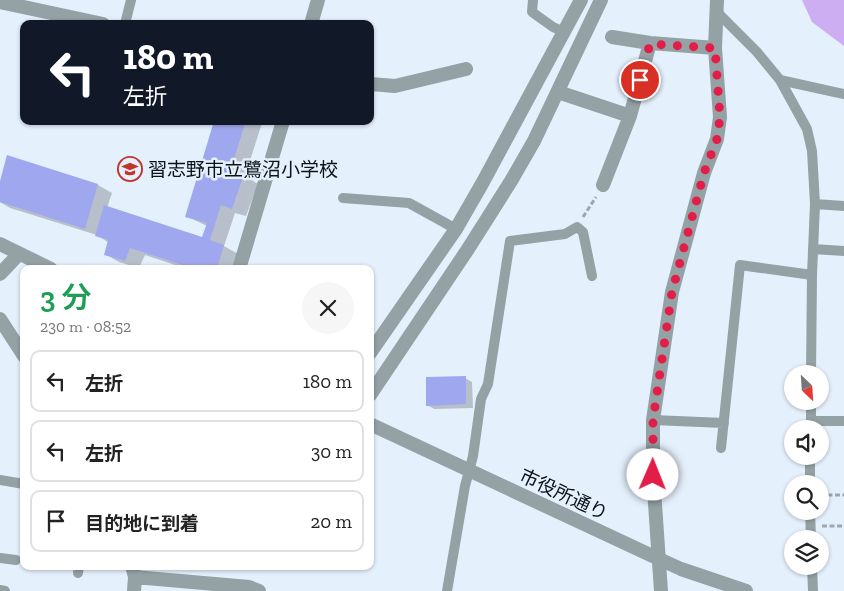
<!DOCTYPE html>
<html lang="ja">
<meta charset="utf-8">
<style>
body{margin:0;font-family:"Zilla Slab","Noto Sans JP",serif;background:#f6f6f6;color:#222;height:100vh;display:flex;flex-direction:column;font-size:19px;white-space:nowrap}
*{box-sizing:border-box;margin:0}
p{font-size:16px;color:#767676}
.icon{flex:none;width:28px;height:28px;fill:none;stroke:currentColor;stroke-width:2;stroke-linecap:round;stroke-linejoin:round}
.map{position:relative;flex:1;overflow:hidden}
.panel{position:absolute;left:20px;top:265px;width:354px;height:305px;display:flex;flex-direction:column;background:#fff;border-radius:10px;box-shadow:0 1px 4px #0004}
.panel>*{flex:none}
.hud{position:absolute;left:20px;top:20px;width:354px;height:105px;border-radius:10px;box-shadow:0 1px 4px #0004;background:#111827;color:#fff;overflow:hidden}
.needle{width:32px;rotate:155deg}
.tools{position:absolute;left:784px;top:365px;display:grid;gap:10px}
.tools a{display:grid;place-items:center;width:45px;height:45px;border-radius:50%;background:#fff;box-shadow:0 1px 4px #0004;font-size:25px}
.pin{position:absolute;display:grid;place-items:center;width:42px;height:42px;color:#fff;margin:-21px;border:2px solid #fff;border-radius:50%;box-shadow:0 1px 5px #0007}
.me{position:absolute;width:55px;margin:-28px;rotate:1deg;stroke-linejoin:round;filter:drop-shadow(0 0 4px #0008)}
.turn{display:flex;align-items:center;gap:18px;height:105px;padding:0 20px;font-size:22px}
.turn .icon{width:65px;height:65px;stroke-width:2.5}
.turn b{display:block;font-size:35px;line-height:42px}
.round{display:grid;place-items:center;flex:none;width:52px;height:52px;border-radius:26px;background:#f6f6f6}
.headline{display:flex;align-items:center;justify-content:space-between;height:85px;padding:0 20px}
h1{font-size:30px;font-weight:600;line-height:38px;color:#1e9e55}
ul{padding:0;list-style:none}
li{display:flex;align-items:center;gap:15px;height:62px;margin:0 10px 8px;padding:0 10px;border:2px solid #e0e0e0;border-radius:10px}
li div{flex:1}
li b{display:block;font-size:19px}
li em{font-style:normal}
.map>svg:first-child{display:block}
</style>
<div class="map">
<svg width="844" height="591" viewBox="0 0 844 591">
<rect width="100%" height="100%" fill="#e5f0fd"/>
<path fill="#ceaef3" d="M802,0H844V46L812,22Z"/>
<path fill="#0003" d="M216,121H259L262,123L245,176L258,184L246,216L235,213L224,246L238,254L233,269H187L145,255L139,268L119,262L105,254L109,243L97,235L10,208L0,202V186L98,185L112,193L107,208L203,239L207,226L186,216Z
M465,378L472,382L473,408L434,409L427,405Z"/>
<path fill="#9fa8ee" d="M214,121H246L230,171L244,174L232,209L221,205L210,240L224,245L217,269H195L130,248L125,261L104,255L108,240L95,236L104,205L202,237L207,223L185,217Z
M7,155L98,184L85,229L0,202V181Z
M466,376V404L426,406V377Z"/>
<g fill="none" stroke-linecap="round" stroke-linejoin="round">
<path stroke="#9ca6b1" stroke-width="3" stroke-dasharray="5 2.5" stroke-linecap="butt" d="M583,217L596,197
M820,495H844
M822,526H844"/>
<path stroke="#94a1a5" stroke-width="10" d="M533,0L532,12L553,27L564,32
M717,12L757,52L780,80L807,129L812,151L815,204L812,275L811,374
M125,24L131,0
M780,80L844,94
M343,198L409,203L456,229
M815,204L844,206
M813,249L844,251
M653,420L724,423
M811,421H844
M811,429V401
M721,448L740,265L812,275
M0,480L24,484
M810,484V456
M810,511L811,539
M0,558L16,560
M812,566L813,591
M78,573L79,566
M0,590L5,591
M447,591L465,486L473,456L481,399L488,384L510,241L565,234L577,227L583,232L592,276"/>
<path stroke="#94a1a5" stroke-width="14" d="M0,2L103,24
M612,37L650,43L715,48
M370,84L395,86L466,69
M558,92L630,116
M603,185L630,116L650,43
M0,274L19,254
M0,319L24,356
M370,353L456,229L483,182L581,0
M370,395L468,249L511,181L534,141L601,0
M132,566L135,577L134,591
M135,577L249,587L259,591
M661,591L653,475V420L672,292L704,173L717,139L720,117L715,48L717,0"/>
<path stroke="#94a1a5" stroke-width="14" d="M311,24L318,0
M0,244L51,269
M239,269L283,121
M370,424L659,559L681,569L746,591"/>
</g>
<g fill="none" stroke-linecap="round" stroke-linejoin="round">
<path stroke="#e11d48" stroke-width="9" stroke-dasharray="0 16.2" d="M640,80L650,44L715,48L720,117L717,139L704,173L672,292L653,420V475"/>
</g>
<defs>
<symbol id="school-ring" viewBox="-11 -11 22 22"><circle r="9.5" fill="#e5f0fd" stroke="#c2352b" stroke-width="1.5"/><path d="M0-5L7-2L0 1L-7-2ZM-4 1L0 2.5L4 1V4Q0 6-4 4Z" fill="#c2352b"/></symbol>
</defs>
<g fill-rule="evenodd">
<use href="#school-ring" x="116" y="155" width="28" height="28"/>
</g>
<g text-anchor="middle" stroke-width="5" stroke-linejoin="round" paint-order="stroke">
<g font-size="19" fill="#0b1218" stroke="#e5f0fd" text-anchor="start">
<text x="148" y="176">習志野市立鷺沼小学校</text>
</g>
<g font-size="19" fill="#0b1218" stroke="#e5f0fd">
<text transform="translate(564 494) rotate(25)" y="7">市役所通り</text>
</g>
</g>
</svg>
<div class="tools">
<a><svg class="needle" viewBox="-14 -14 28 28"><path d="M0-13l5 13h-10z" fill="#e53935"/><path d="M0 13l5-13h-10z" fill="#767676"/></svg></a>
<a><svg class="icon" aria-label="sound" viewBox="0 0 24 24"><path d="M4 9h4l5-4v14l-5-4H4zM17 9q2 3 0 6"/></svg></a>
<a><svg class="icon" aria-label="search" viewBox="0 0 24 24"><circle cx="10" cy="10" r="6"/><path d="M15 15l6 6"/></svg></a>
<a><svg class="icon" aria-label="layers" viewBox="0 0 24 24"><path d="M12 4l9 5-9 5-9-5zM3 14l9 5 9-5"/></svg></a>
</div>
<div class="pin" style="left:640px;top:80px;background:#d93025"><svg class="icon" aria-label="arrive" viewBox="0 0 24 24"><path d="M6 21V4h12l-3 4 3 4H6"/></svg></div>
<svg class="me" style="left:653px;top:475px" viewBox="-20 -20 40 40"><circle r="19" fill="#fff"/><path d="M0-13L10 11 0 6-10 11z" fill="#e11d48"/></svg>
<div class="hud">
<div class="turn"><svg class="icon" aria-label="left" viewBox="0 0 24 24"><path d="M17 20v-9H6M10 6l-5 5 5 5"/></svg><div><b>180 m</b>左折</div></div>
</div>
<section class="panel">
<div class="headline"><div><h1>3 分</h1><p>230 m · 08:52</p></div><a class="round"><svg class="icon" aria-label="close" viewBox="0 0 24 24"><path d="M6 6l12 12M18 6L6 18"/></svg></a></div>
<ul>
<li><svg class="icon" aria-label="left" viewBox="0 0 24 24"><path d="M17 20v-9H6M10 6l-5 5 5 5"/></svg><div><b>左折</b></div><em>180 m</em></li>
<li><svg class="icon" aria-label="left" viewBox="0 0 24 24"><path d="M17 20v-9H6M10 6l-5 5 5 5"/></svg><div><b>左折</b></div><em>30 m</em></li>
<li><svg class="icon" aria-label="arrive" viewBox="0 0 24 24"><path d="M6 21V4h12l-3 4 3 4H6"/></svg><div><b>目的地に到着</b></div><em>20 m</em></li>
</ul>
</section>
</div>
